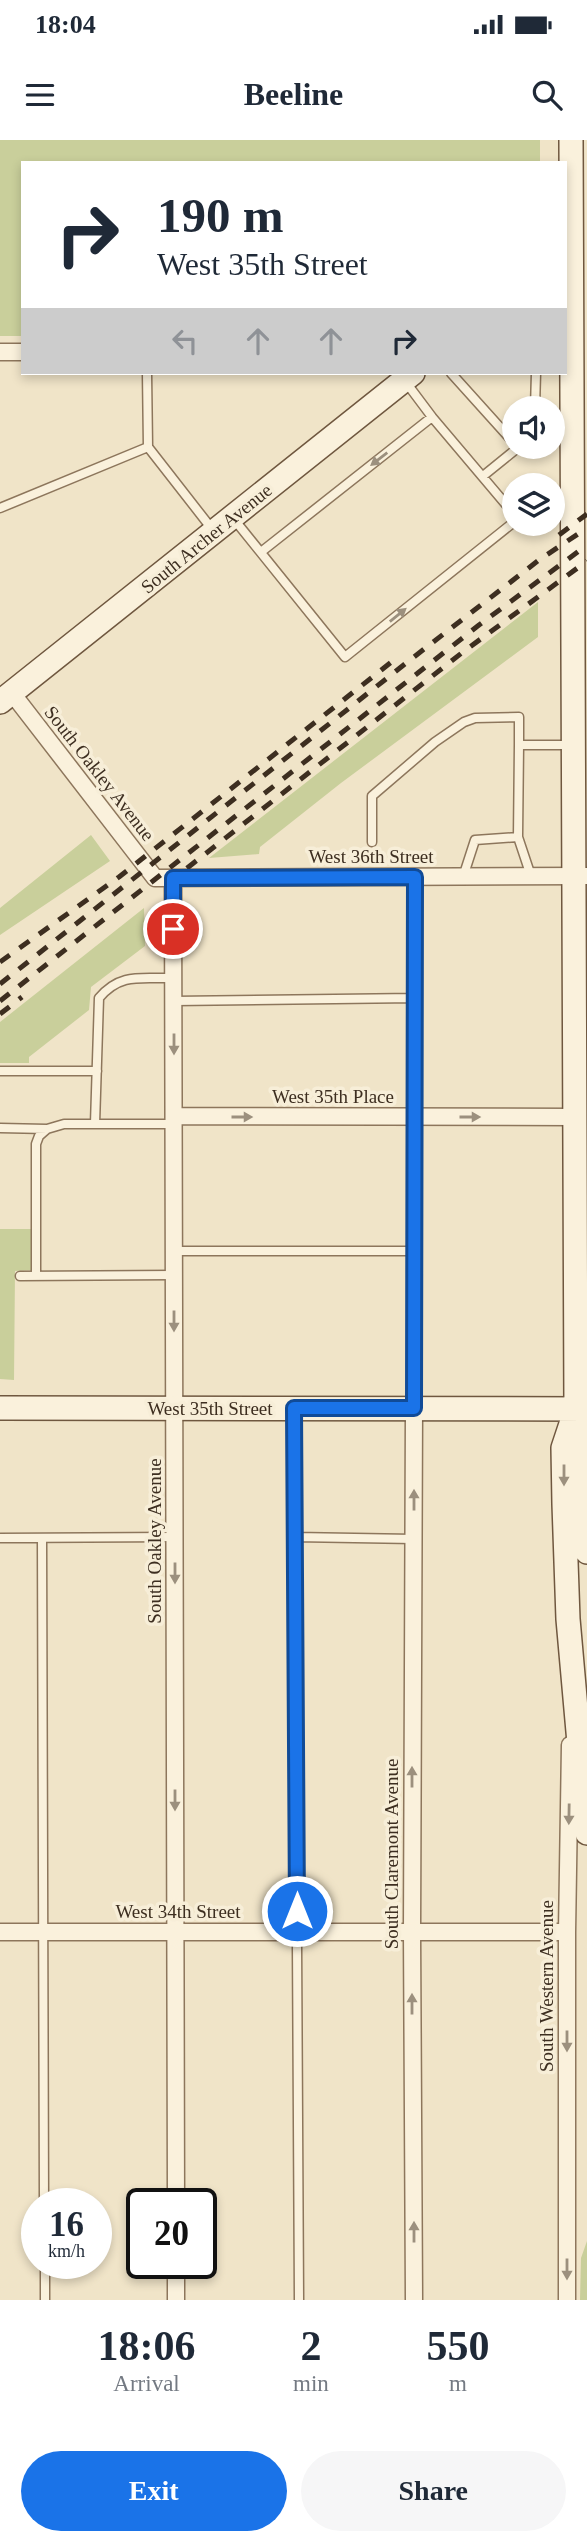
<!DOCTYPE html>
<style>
body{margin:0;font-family:"Times New Roman",serif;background:#f6f6f7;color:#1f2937;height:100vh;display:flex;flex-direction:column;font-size:26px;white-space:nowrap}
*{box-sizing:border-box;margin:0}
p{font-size:23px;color:#747a83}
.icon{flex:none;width:38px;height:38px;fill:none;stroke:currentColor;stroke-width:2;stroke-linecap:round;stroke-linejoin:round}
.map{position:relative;height:2160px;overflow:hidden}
.side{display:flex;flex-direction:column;background:#fff;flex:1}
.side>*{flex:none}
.banner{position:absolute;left:21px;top:21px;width:546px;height:214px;border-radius:0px;box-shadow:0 4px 10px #0003;background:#fff;color:#1f2937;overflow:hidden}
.tools{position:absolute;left:502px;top:256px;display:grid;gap:14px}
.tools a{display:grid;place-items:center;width:63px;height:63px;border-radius:50%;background:#fff;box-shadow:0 4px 10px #0003;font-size:35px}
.speed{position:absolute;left:21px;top:2048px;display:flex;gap:14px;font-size:35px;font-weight:700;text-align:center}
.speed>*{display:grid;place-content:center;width:91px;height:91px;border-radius:50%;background:#fff;box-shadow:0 4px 10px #0003;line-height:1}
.speed small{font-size:18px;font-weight:400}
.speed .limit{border:4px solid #111;border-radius:10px;background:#fff;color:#111}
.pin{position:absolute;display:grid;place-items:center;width:60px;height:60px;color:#fff;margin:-30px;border:4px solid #fff;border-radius:50%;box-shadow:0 2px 7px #0007}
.me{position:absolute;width:77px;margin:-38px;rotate:0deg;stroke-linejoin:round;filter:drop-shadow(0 0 5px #0008)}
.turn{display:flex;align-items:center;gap:24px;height:147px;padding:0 21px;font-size:32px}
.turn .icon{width:91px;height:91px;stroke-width:2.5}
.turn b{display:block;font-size:49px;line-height:60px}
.lanes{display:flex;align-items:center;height:66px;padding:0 21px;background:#0003;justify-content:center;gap:35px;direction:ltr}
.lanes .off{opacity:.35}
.eta{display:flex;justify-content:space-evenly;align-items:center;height:119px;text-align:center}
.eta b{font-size:42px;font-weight:800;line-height:49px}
.cta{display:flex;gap:14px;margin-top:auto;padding:14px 21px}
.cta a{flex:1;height:80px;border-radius:42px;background:#1a73e8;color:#fff;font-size:28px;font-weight:800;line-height:80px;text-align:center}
.cta a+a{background:#f6f6f7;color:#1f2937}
.status{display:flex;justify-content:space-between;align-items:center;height:49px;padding:0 35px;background:#fff;direction:ltr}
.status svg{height:19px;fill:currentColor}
header{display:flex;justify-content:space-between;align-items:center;height:91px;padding:0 21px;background:#fff;font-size:32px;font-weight:800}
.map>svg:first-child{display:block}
</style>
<div class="status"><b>18:04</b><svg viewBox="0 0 49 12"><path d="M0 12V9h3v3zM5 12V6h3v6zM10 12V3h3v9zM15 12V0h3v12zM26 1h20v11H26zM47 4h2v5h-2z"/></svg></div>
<header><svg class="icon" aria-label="menu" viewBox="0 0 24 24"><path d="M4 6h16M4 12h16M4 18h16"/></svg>Beeline<svg class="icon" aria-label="search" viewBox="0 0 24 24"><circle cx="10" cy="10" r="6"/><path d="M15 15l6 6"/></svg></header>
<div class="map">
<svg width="587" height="2160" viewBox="0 0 587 2160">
<rect width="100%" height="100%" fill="#f0e4c8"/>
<path fill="#c9cf9b" d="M0,0H540V23H23V196H0Z
M538,462V497L341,643L260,707L259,714L209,718Z
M91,695L110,721L0,795V768Z
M144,768L145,806L91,847L89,870L29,917V923H0V882Z
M0,1089H33V1130L15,1131L14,1240L0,1239Z
M587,2101V2160H580L581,2118Z"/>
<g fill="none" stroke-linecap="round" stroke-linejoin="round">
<defs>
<path id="lane" d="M147,233L148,307L212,389
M451,233L514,303
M405,241L432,277L514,374
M535,268L536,233
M553,284L570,277
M483,336L520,306
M0,368L148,307
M553,376L571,375
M233,378L345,517L514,382
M261,412L432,277
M518,697L519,605H571
M372,702V656L435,602L464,582L475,578L519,577V605
M463,737L475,700L518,697L531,736
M174,861L415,858
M0,931H97
M95,984L99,858C121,832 142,839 173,838
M0,988L47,989
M174,1111H415
M20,1136L174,1135
M36,1136V1004L39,996L47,989L64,984H174
M414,1266L415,737
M294,1270L299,2160
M295,1397L414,1399
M0,1398L175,1397
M42,1398L44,2063
M45,2123V2160"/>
<path id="street" d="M0,212H23
M12,553L155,738L587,736
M173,738L176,2063
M174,976L575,977
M414,1268L412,1792L414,2160
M0,1792H567
M176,2123V2160
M567,2160V1792L570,1605"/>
<path id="secondary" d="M571,0L576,1269L585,1308L587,1412
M0,562L413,233
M0,1268L587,1269
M576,1269L563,1308L564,1364L568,1479L587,1693"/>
</defs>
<use href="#lane" stroke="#8d765c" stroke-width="11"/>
<use href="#street" stroke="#8d765c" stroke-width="19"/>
<use href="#secondary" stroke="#6f573f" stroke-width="26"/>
<use href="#lane" stroke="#faf1dc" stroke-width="8"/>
<use href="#street" stroke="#faf1dc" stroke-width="16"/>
<use href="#secondary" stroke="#faf1dc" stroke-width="23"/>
<path stroke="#3d2e20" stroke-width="5" stroke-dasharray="12 12" stroke-linecap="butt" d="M559,395L587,374
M168,743L463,512L587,421
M0,822L119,737L394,520
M0,844L410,520L539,420L587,388
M0,861L479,485L587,405
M0,874L22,857"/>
</g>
<defs><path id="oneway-solid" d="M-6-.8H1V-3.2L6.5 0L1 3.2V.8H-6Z" transform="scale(1.75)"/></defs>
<g fill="#9c907e">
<use href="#oneway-solid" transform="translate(379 319) rotate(142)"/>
<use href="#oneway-solid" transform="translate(398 475) rotate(-39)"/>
<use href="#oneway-solid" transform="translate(174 904) rotate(90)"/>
<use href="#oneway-solid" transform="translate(242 977)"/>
<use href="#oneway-solid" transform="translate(470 977)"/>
<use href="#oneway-solid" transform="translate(174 1181) rotate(90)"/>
<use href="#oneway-solid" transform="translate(564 1335) rotate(90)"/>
<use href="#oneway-solid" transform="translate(414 1360) rotate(-90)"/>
<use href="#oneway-solid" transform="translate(175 1433) rotate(90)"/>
<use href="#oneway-solid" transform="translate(412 1637) rotate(-90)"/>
<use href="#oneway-solid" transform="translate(175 1660) rotate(90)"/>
<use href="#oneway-solid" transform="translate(569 1674) rotate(91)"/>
<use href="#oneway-solid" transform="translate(412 1864) rotate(-90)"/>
<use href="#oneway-solid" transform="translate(567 1901) rotate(90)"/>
<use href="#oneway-solid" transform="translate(414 2092) rotate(-90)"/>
<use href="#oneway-solid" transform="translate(567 2129) rotate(90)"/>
</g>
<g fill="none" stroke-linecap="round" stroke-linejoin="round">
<defs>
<path id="route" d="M173,789V738L415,737L414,1268H294L297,1771"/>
</defs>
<use href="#route" stroke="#114b97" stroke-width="18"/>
<use href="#route" stroke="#1a73e8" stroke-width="12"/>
</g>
<g text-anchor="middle" stroke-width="7" stroke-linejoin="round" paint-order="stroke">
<g font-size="19" fill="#3d2e20" stroke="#f7eed8">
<text transform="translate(206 398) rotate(-39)" y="7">South Archer Avenue</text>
<text transform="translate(100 633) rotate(52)" y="7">South Oakley Avenue</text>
<text x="371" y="723">West 36th Street</text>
<text x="333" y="963">West 35th Place</text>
<text x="210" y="1275">West 35th Street</text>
<text transform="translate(154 1401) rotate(-90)" y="7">South Oakley Avenue</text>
<text transform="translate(391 1714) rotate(-90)" y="7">South Claremont Avenue</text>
<text x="178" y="1778">West 34th Street</text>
<text transform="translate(546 1846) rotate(-90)" y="7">South Western Avenue</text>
</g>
</g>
</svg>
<div class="tools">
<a><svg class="icon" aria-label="sound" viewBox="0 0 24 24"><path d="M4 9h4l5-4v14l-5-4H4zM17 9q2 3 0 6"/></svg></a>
<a><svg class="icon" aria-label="layers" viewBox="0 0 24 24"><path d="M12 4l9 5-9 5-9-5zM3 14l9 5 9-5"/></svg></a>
</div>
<div class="speed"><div>16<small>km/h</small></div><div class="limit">20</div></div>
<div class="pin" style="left:173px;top:789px;background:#d93025"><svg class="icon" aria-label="arrive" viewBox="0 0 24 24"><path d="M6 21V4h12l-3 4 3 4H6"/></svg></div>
<svg class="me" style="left:297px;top:1771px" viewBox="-20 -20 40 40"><circle r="17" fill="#1a73e8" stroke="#fff" stroke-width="3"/><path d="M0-11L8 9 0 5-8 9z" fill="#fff"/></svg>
<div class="banner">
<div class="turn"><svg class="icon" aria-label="right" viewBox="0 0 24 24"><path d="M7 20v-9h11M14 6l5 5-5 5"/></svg><div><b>190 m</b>West 35th Street</div></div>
<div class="lanes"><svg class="icon off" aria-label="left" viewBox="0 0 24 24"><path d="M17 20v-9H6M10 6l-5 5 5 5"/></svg><svg class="icon off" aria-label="ahead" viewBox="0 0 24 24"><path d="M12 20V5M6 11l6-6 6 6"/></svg><svg class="icon off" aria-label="ahead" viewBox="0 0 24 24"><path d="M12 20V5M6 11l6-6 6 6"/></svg><svg class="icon" aria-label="right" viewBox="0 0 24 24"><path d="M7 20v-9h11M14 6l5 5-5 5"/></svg></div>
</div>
</div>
<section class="side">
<div class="eta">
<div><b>18:06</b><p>Arrival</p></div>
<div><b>2</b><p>min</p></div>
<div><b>550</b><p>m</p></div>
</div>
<div class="cta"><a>Exit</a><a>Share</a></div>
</section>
